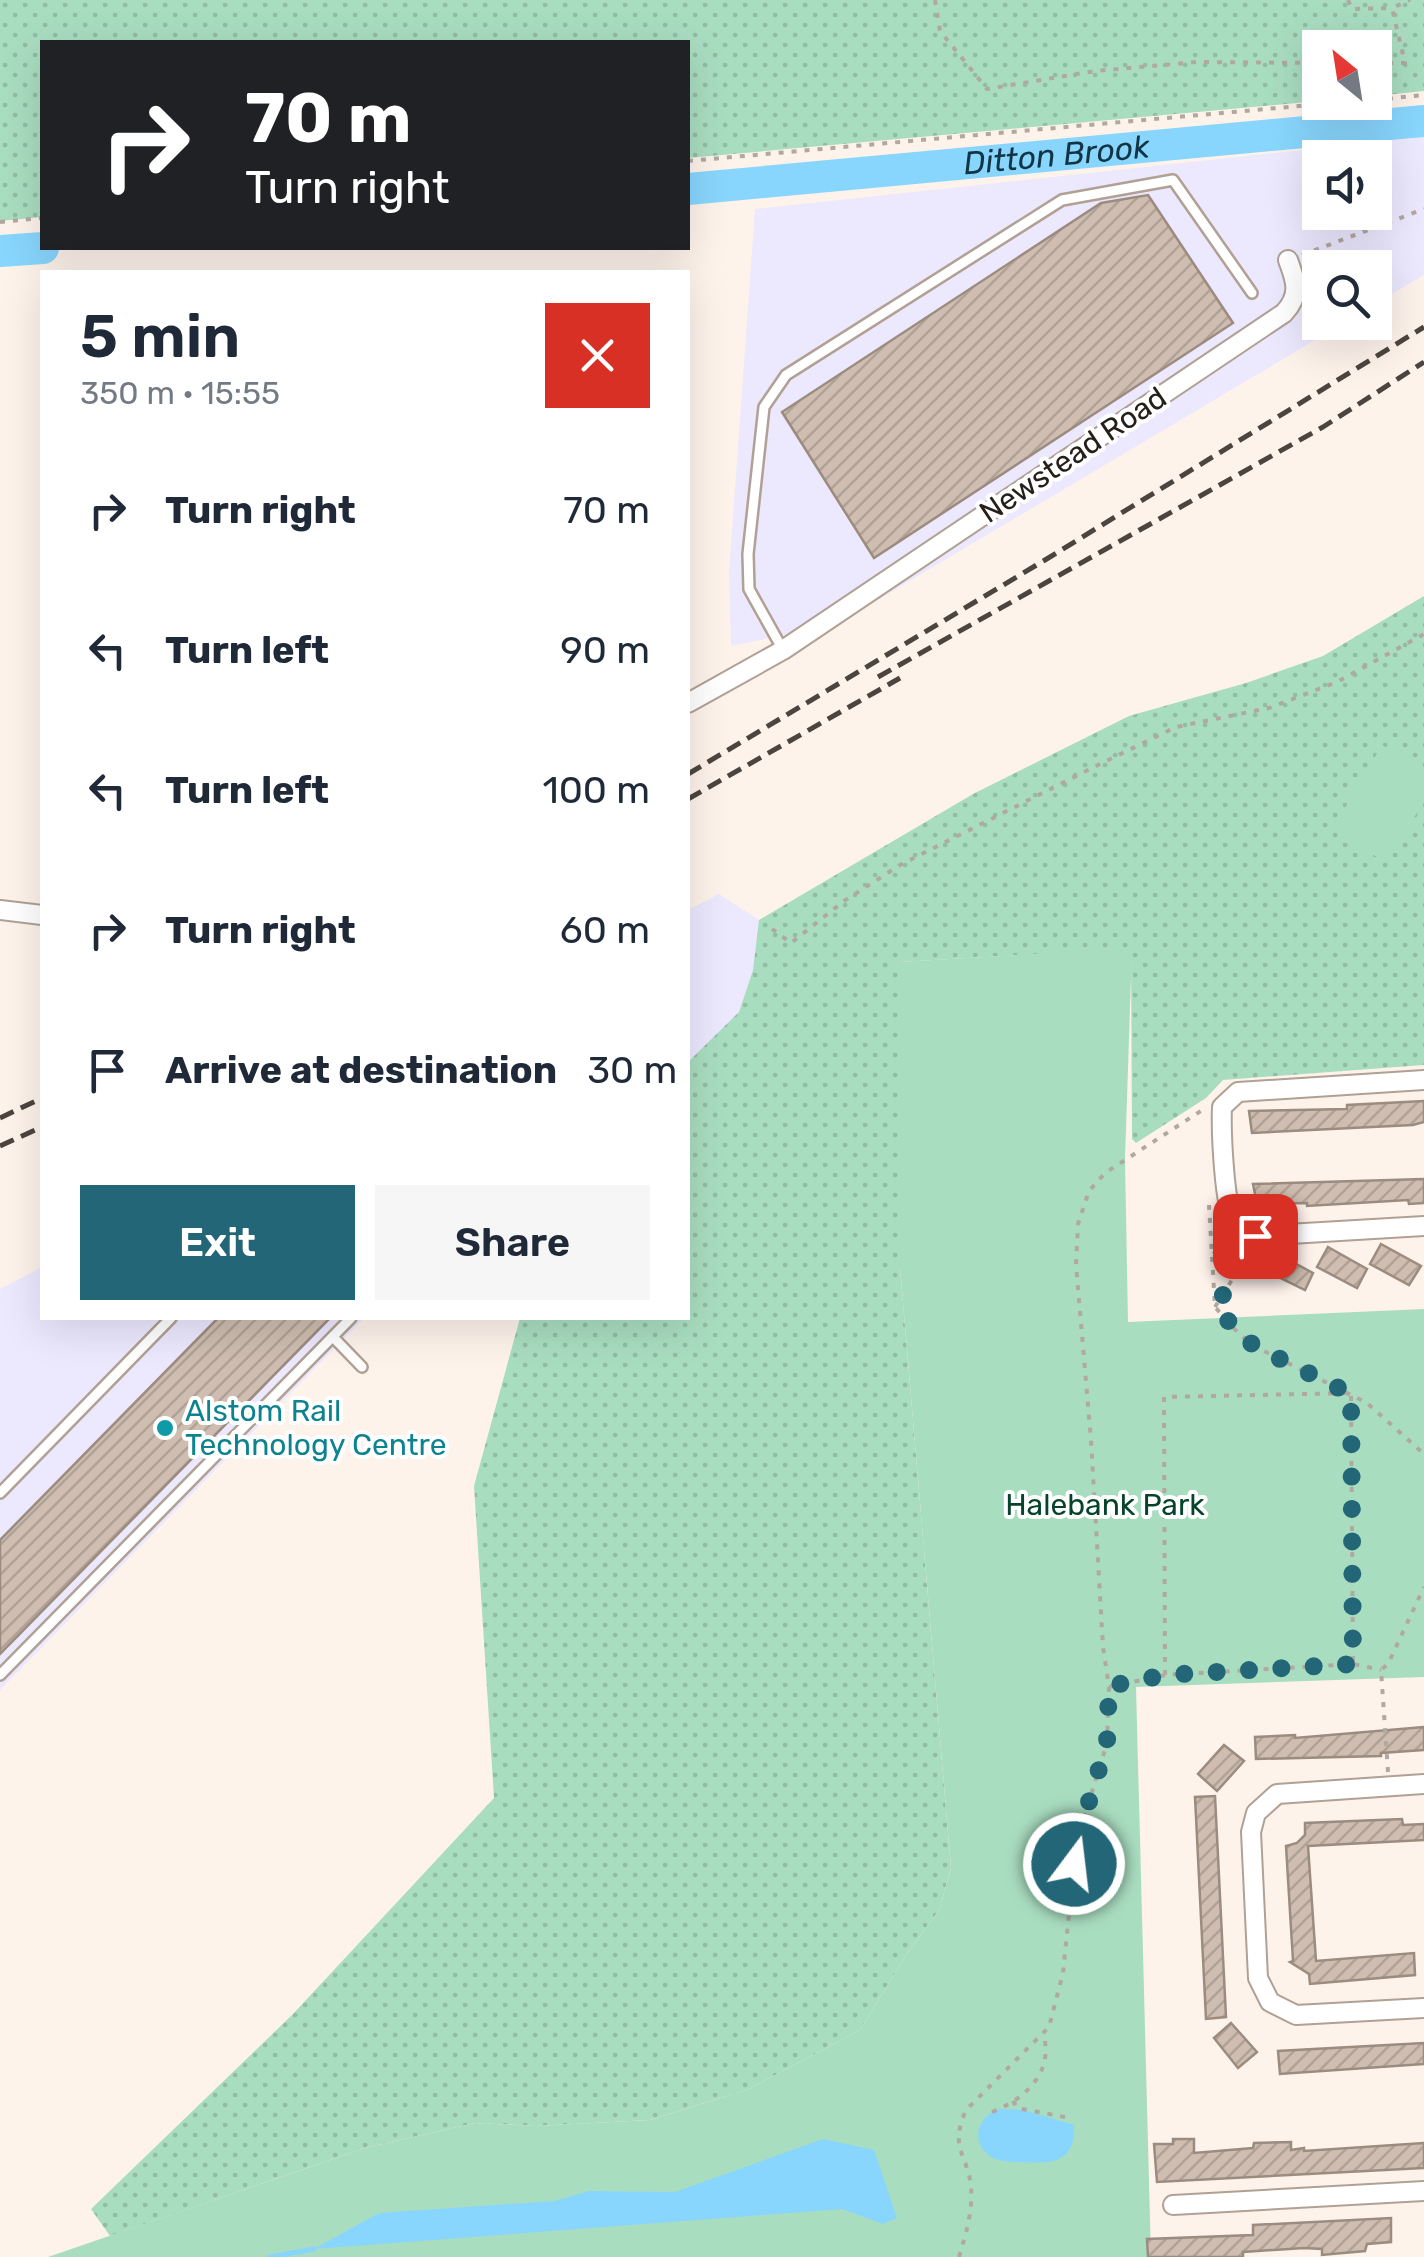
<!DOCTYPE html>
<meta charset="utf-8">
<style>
body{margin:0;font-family:Rubik,sans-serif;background:#f6f6f7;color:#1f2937;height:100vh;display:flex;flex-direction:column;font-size:38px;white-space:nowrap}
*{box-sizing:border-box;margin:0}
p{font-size:32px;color:#747a83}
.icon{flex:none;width:55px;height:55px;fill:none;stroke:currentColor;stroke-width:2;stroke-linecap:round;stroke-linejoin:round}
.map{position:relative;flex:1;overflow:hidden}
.panel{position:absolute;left:40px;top:270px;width:650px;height:1050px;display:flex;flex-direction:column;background:#fff;border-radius:0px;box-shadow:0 10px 40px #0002}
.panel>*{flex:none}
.banner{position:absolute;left:40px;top:40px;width:650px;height:210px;border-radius:0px;box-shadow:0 10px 40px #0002;background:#202124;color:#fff;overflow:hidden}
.needle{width:65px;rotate:330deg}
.controls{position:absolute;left:1302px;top:30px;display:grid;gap:20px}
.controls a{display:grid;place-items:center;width:90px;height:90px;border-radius:0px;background:#fff;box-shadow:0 10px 40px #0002;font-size:50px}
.pin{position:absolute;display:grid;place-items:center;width:85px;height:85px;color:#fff;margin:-42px;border-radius:20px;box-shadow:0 5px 15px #0006}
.me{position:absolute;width:110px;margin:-55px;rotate:15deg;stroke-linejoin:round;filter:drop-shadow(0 0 8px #0008)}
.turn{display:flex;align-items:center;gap:35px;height:210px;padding:0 40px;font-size:45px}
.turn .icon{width:130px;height:130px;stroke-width:2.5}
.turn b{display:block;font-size:70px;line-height:85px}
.round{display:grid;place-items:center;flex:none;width:105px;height:105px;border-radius:0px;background:#f6f6f7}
.overview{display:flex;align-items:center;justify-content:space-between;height:170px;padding:0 40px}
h1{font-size:60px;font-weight:600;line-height:75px}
.button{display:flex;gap:20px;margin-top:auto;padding:20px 40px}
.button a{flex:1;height:115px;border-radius:0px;background:#267;color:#fff;font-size:40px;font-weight:600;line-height:115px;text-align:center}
.button a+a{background:#f6f6f7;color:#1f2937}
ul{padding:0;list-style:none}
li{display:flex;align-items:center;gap:30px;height:140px;padding:0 40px}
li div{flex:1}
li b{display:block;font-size:38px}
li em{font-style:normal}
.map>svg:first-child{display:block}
</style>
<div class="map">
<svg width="1424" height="2257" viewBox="0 0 1424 2257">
<defs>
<pattern id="grass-dots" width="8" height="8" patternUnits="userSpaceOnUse" patternTransform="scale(2.5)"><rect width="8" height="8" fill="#a9ddc0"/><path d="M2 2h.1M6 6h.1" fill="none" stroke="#91bda4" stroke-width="1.8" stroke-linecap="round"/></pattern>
<pattern id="building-hatch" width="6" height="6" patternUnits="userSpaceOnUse" patternTransform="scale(2.5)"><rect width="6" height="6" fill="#cebdb0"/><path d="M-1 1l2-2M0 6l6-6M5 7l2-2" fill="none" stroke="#b1a297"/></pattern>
</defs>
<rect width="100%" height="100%" fill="#fef3eb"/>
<path fill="#ece8fe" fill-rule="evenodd" d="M1424,137V275L1375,304V268H1320V322L1344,323L837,624L731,646L729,573L755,209ZM1320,158H1375V212H1320Z
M719,894L759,920L753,970L739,1012L688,1062V910Z
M42,1267V1318H364L0,1690V1289Z"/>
<path fill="url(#grass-dots)" d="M0,0H1424V91L1375,96V48H1320V101L688,158V42H42V217L0,221Z
M1424,596V1065L1223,1080L1206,1098L1136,1143L1132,1139L1131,949L900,962V1267L951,1868L939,1910L906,1955L860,2030L749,2089L650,2120L536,2126L475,2123L365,2148L110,2236L91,2209L292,2015L494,1798L474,1486L520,1318H688V1062L739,1012L753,970L759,920L973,794L1129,716L1246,683L1323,656Z"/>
<path fill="#a9ddc0" d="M1382,745L1424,768V802L1385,862L1332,830Z
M1132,948L1125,1159L1128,1322L1424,1309V1677L1136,1687L1151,2257H48L365,2148L475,2123L536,2126L650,2120L749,2089L860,2030L906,1955L939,1910L951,1868L900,1267V962Z"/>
<path fill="#88d6fd" d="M999,2109L1024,2110L1074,2125C1075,2163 1053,2164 1022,2162C1012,2162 999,2162 991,2157C969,2142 978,2116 999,2109Z
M823,2139L874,2150L897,2218L883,2224L842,2209L314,2249L379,2213L555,2201L589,2191L675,2192Z"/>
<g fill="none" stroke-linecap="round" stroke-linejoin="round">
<path stroke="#88d6fd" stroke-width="5" d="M270,2257L314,2249"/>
<g stroke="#88d6fd" stroke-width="32">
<path id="s1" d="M688,189L1424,121"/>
<path d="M0,251L43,248"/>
</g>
</g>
<path fill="url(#building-hatch)" stroke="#9c8c7f" stroke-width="2.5" d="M1148,195L1233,323L874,558L782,412L1101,203Z
M1424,1101V1122L1413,1125L1252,1133L1249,1111L1347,1109V1105Z
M1424,1179V1203L1409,1204L1408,1200L1307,1206V1203L1257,1204L1253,1184Z
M1381,1244L1421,1266L1409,1285L1370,1264Z
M1328,1247L1367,1269L1357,1288L1317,1267Z
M1274,1252L1313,1273L1305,1290L1264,1270Z
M218,1318H330L0,1654V1540Z
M1424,1727V1750L1381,1753V1756L1256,1759L1255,1737L1295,1735V1738Z
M1224,1745L1244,1761L1217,1791L1198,1774Z
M1215,1796L1226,2017L1206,2019L1195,1797Z
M1402,1819L1403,1825L1424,1824V1840L1308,1846L1316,1961L1414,1953L1415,1975L1310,1984L1309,1974L1290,1962L1293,1961L1286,1846L1297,1843L1305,1835V1823Z
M1231,2023L1257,2052L1238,2068L1214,2038Z
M1424,2043V2064L1280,2074L1278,2051Z
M1173,2139H1194V2153L1253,2148L1254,2143L1291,2142V2150L1304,2148V2151L1424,2143V2168L1157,2182L1154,2144H1173Z
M1391,2218V2242L1367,2244L1365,2251L1322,2255V2249L1304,2248L1243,2252V2257H1148L1147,2239L1253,2235V2225Z"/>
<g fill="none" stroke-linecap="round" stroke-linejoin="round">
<defs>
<path id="service" d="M783,650L749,589L748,554L764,407L786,375L1062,200L1173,180L1252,293
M333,1337L362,1367
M0,1493L171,1318
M0,1675L351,1318"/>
<path id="minor" d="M688,703L783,650L1284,313C1301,295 1296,281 1288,260
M0,910L42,915
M1424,1080L1238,1092L1222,1107C1221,1130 1224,1208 1235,1224C1240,1232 1247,1233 1255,1236L1424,1226
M1424,1784L1277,1794L1256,1813L1251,1832L1258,1978L1270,2002L1296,2015L1424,2008
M1173,2205L1424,2191"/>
</defs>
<use href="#service" stroke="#b1a094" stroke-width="14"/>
<use href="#minor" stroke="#b1a094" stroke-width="22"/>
<path stroke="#b1a8a1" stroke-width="4" stroke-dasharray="5 8" stroke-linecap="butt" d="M935,0L940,31L987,89L1095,71L1197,62L1320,63
M1348,0L1352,9L1392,8
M1375,63H1405L1392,8L1410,0
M1375,100L1424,95
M688,161L1344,102
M0,222L42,218
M1302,255L1424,209
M772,929L791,943L844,901L900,865L1096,766L1176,727L1269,708L1337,682L1424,634
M1209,1205L1215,1307L1239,1334L1256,1347L1367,1403L1424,1454
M1213,1254L1231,1244
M1215,1307L1250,1251
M1165,1675L1164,1397L1351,1393L1353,1664
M1109,1687L1165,1675L1353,1664L1381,1670
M1388,1772L1381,1670L1388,1664L1424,1587
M1013,2101L1017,2108L1065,2117
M992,2112C1025,2099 1055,2072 1043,2033
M959,2257C966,2233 973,2212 971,2186C967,2153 949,2149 966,2110L1049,2027L1063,1973L1076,1844L1107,1743L1109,1687L1103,1647L1091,1440L1076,1265L1078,1224L1089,1191L1105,1173L1207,1107"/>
<use href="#service" stroke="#fff" stroke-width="9"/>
<use href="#minor" stroke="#fff" stroke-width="18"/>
<path stroke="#4c453f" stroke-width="5" stroke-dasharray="15 8" stroke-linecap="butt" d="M878,677L1323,427L1424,362
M688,774L1045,560L1424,327
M688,799L900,678
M0,1118L42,1098
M0,1146L42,1127"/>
</g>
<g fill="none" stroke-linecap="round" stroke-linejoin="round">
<path stroke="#267" stroke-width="18" stroke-dasharray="0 32.4" d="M1074,1864L1076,1844L1107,1743L1109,1686L1165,1675L1353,1664L1351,1394L1256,1347L1239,1334L1216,1306L1255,1244V1236"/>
</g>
<circle fill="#0f9aa8" stroke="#fff" stroke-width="4" cx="165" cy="1428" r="10"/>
<g text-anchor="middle" stroke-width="8" stroke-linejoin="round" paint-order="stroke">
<g font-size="30" fill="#26201b" stroke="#fff">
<text transform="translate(1073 455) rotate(-34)" y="10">Newstead Road</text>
</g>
<g font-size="30" fill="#0d838f" stroke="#fff" text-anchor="start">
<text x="185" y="1421">Alstom Rail<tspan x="185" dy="34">Technology Centre</tspan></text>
</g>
<g font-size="30" fill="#05442b" stroke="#fff">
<text x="1105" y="1515">Halebank Park</text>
</g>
<g font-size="32" font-style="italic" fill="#113545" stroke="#fff">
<text dy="11" stroke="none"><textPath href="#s1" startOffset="370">Ditton Brook</textPath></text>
</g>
</g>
</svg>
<div class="controls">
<a><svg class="needle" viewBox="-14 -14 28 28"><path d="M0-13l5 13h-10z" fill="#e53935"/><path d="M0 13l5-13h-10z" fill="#747a83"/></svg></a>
<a><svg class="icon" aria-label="sound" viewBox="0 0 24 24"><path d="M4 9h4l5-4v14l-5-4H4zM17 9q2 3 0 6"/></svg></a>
<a><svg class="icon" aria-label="search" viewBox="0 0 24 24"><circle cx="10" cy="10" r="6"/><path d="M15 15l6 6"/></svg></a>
</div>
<div class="pin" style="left:1255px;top:1236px;background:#d93025"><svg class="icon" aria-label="arrive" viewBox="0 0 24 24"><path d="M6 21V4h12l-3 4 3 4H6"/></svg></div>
<svg class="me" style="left:1074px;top:1864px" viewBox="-20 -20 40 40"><circle r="17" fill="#267" stroke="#fff" stroke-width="3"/><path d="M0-11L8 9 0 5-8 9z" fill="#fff"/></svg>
<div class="banner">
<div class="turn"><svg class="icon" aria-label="right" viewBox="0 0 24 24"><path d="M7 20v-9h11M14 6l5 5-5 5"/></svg><div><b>70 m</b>Turn right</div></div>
</div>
<section class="panel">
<div class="overview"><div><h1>5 min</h1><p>350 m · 15:55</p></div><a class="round" style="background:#d93025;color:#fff"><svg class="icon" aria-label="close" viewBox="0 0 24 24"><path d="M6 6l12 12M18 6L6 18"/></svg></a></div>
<ul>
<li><svg class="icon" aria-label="right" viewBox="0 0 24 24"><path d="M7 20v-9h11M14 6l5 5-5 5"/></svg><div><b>Turn right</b></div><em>70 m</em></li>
<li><svg class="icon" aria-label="left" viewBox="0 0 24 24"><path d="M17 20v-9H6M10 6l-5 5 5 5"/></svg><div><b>Turn left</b></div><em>90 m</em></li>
<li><svg class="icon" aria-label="left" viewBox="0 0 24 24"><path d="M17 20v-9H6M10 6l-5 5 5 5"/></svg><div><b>Turn left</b></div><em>100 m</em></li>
<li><svg class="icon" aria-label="right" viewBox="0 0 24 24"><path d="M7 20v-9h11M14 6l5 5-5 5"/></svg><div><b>Turn right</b></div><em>60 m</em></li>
<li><svg class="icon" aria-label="arrive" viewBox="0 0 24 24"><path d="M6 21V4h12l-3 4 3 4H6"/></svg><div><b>Arrive at destination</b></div><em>30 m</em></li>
</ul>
<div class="button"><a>Exit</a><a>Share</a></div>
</section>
</div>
